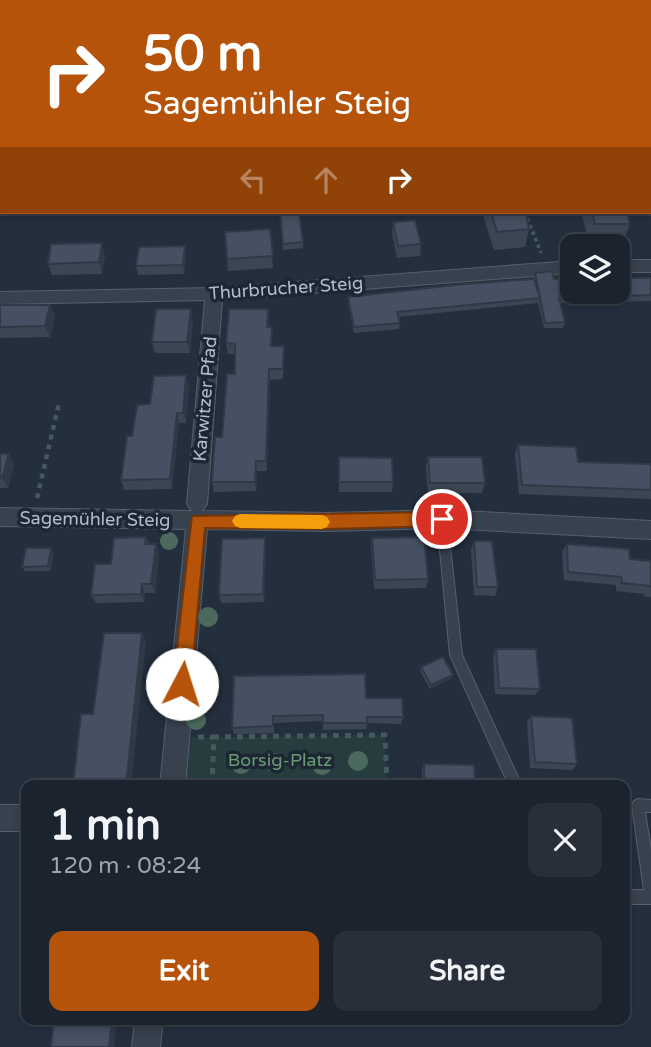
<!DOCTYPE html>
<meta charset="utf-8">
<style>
body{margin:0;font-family:"Varela Round",sans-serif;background:#282f3a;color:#f1f3f6;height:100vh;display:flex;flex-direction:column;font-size:26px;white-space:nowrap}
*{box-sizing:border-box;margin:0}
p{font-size:23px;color:#a0a4aa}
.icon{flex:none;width:38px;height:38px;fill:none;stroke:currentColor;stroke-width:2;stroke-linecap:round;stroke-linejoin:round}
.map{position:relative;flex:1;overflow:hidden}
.sheet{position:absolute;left:21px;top:780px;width:609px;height:245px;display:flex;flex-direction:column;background:#1b232e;border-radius:14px;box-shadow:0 4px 10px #0003,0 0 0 2px #39404a}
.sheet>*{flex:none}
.hud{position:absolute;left:0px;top:0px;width:651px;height:214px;box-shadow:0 4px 10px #0003,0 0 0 2px #39404a;background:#b45309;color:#fff;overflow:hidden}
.tools{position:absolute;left:560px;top:234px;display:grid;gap:14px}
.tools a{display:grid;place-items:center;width:70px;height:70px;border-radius:14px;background:#1b232e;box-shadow:0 4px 10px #0003,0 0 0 2px #39404a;font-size:35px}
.pin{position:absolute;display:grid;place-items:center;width:60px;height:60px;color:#fff;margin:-30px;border:4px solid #fff;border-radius:50%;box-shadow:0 2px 7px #0007}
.me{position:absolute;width:77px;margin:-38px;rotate:5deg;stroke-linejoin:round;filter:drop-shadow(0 0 5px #0008)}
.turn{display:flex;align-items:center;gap:24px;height:147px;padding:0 28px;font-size:32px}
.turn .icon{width:91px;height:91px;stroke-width:2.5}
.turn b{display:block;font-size:49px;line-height:60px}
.lanes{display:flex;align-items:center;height:66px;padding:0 28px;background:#0003;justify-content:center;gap:35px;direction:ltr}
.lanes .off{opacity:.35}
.round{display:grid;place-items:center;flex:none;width:74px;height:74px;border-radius:14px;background:#282f3a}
.overview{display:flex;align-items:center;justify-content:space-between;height:119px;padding:0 28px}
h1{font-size:42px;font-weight:700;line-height:52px}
.action{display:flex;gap:14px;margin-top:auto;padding:14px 28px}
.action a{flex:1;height:80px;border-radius:14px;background:#b45309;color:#fff;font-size:28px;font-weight:700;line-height:80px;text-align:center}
.action a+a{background:#282f3a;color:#f1f3f6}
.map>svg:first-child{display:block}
</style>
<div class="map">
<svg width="651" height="1047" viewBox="0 0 651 1047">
<rect width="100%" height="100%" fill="#242f3e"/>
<path fill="#263c3f" d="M385,735L387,786H172L176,738Z"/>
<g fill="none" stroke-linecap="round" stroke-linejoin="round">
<defs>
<path id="service" d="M442,515L446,516L447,519L462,655L522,786H509L450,655L437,519L438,516Z
M638,799L651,800V812H645L651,850V904H625V890H644L632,805L634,801Z"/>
<path id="minor" d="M547,0H561L562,2H549Z
M649,72H651V81H649Z
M618,260H651V272H618Z
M572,261V273L222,300L207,504L202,511L327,513L442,510L651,521V539L442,528L327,531L207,529L185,786H160L186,529L0,526V508L192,511L187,504L205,300L0,304V292L214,288Z
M0,805H26V831H0Z
M135,1020H163L160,1047H132Z"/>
<path id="secondary" d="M649,99H651V111H649Z
M0,136H2V150H0Z"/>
</defs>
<use href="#service" stroke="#565f6c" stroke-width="2"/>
<use href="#minor" stroke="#565f6c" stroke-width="2"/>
<use href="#secondary" stroke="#565f6c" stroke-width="2"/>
<path stroke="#44595c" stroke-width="3.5" stroke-dasharray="3.5 3.5" stroke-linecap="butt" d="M525,212L541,253"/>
<path stroke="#44595c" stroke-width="4.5" stroke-dasharray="5 5" stroke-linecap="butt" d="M37,498L59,403"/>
<path stroke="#44595c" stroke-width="5" stroke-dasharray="6 6" stroke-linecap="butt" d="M198,737H214
M212,786L214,737L385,735L387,786"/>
<use href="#service" fill="#38414e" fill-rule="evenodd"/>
<use href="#minor" fill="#38414e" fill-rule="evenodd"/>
<use href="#secondary" fill="#465061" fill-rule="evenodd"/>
</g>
<g fill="#4b6a5d">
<circle cx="169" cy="541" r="9"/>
<circle cx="208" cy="617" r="10"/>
<circle cx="196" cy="720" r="10"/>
<circle cx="358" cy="761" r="10"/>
<circle cx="275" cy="763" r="10"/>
<circle cx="241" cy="764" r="10"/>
<circle cx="322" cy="765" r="10"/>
</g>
<path fill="#3b4654" d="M0,61H2V101H0Z
M649,137H651V176H649Z
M279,212L303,242V248L283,250Z
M482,212H526L529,229L525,247L494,250Z
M581,212H627L630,224L623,242H589Z
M393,222L421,244L420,256L397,258L392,233Z
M270,229L273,268L228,271L227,259Z
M105,255L102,274L52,275L48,264Z
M186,255L184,274L138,275L136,266Z
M535,273L554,279L651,278V301L560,303L565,322L563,328H544L538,303L398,317L400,323L399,329L354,333L348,303V297L533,279Z
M0,305L55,316L50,337L0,338Z
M268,309L269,327L272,338V346H284V357L283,379L270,380L267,471H257L256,491L214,492L212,482L235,374V354H228L226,343Z
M193,320L190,353H155L152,342Z
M189,386L186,423H179L172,489L124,490L121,480L132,436L150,404Z
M518,445L578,462L651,464V499L519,494L515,454Z
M0,454H9L14,464L8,488H0Z
M339,457L393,482L392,492H339Z
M428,457L485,483L482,493H428L426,467Z
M146,537L149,544H156L159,553L155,593H145L144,602L96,603L91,595L111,564Z
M265,538L266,547L264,602L221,603L219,595Z
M372,538L428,579L426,588L374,589L371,547Z
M474,541L498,587L495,596L474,595L471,550Z
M567,544L630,559L651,561V597H645L644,594L616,591V585L564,580L562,552Z
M54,552L51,571H25L22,567Z
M496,649L540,689L535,695L495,694L493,656Z
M421,667L453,675L452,678L430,689L420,671Z
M234,676L366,698L403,717L401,724L367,723L366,729L323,730V721L274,723V733L234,734L232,728Z
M531,716L577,764L572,770L530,768L527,722Z
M424,764L475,786H422V770Z"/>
<path fill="#303945" d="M102,243L105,255L102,274L99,262Z
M185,246L186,255L184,274L183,265Z
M50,305L55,316L50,337L45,326Z
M191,309L193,320L190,353L187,342Z
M269,369L270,380L267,471L266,461Z
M186,375L189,386L186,423L183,413Z
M177,413L179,423L172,489L170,479Z
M9,454L14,464L8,488L2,478Z
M256,461L257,471L256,491L255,482Z
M265,538L266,547L264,602L263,594Z
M156,544L159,553L155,593L151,584Z
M51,548L54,552L51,571L48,566Z
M142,584L145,593L144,602L141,594Z
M142,633L146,641L131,786H126Z
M453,675L452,678L430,689L431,685Z
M112,1020H117L114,1047H109Z"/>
<path fill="#455162" stroke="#303945" stroke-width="2" d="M227,0H256V2H227Z
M0,61H2V86H0Z
M649,137H651V157H649Z
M280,212H299L303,242L283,244Z
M491,212H526L529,229L497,232Z
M592,212H627L630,224H595Z
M415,220L421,244L398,246L393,222Z
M270,229L273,256L227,259L225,232Z
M102,243L99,262L48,264L51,244Z
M185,246L183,265L136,266L139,247Z
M552,271L554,279H572V292H618V278H651V295L559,298L565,322L545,323L535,273Z
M534,279L540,298L397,312L400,323L354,327L348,297L464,284Z
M0,305H50L45,326L0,327Z
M156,309H191L187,342H152Z
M229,309H268L267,327H272L271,346H284L283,369H269L266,461H256L255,482H212L215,437H222L227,374H235V344L226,343Z
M186,375L183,413H177L170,479L121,480L127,436H132L137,405L150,404L154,376Z
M518,445L576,447L578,462L651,464V490L522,485Z
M0,454H9L2,478H0Z
M339,457L392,458L393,482H339Z
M428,457H482L485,483H430Z
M146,537L145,544H156L151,584H142L141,594L91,595L95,564H111L114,538Z
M424,537L428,579L375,580L372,538Z
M265,538L263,594L219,595L222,539Z
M474,541H492L498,587H477Z
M567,544L629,549L630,559L651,561V589L650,586L622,583L621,577L568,572Z
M26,548H51L48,566L22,567Z
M104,633H142L126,786H73L81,714H93Z
M496,649H536L540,689L499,688Z
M443,657L453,675L431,685L421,667Z
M365,674L366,698H402L403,717H367V723H323V715L273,716V726L232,728L234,676Z
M531,716L572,718L577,764L535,762Z
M424,764L474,765L475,786H424Z
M54,1020H112L109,1047H51Z"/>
<path fill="#b45309" stroke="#753606" stroke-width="2" d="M442,512L447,514L449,519L447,524L442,526L327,529L205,528L191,684L188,690L182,692L175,690L173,684L192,516Z"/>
<path fill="#f59e0b" d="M240,514L322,515L327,517L330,522L327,527L322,529L240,528L235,526L232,521L235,516Z"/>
<g text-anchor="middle" stroke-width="7" stroke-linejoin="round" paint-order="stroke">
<g font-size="18" fill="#b4bcc9" stroke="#1d2633">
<text transform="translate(286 288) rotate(-4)" y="6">Thurbrucher Steig</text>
<text transform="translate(205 399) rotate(-85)" y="6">Karwitzer Pfad</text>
<text transform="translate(95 519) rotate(1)" y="6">Sagemühler Steig</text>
</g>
<g font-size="18" fill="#6b9a76" stroke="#1d2633">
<text x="280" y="766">Borsig-Platz</text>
</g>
</g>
</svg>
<div class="tools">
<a><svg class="icon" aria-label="layers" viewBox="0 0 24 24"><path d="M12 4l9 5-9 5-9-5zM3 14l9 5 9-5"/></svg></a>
</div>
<div class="pin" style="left:442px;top:519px;background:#d93025"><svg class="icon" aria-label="arrive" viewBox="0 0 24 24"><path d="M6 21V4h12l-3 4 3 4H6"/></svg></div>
<svg class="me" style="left:182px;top:684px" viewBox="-20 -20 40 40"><circle r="19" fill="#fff"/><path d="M0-13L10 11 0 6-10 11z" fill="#b45309"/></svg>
<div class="hud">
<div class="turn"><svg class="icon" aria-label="right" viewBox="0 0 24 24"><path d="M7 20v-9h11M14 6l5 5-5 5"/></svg><div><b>50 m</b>Sagemühler Steig</div></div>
<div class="lanes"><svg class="icon off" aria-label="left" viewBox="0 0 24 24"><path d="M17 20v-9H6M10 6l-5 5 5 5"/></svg><svg class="icon off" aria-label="ahead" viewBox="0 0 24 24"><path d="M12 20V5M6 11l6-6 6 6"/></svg><svg class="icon" aria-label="right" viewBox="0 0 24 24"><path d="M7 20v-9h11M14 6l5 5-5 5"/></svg></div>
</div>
<section class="sheet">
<div class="overview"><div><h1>1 min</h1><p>120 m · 08:24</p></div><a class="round"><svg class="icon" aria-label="close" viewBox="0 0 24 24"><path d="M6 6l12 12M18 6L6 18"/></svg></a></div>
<div class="action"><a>Exit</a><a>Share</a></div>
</section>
</div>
